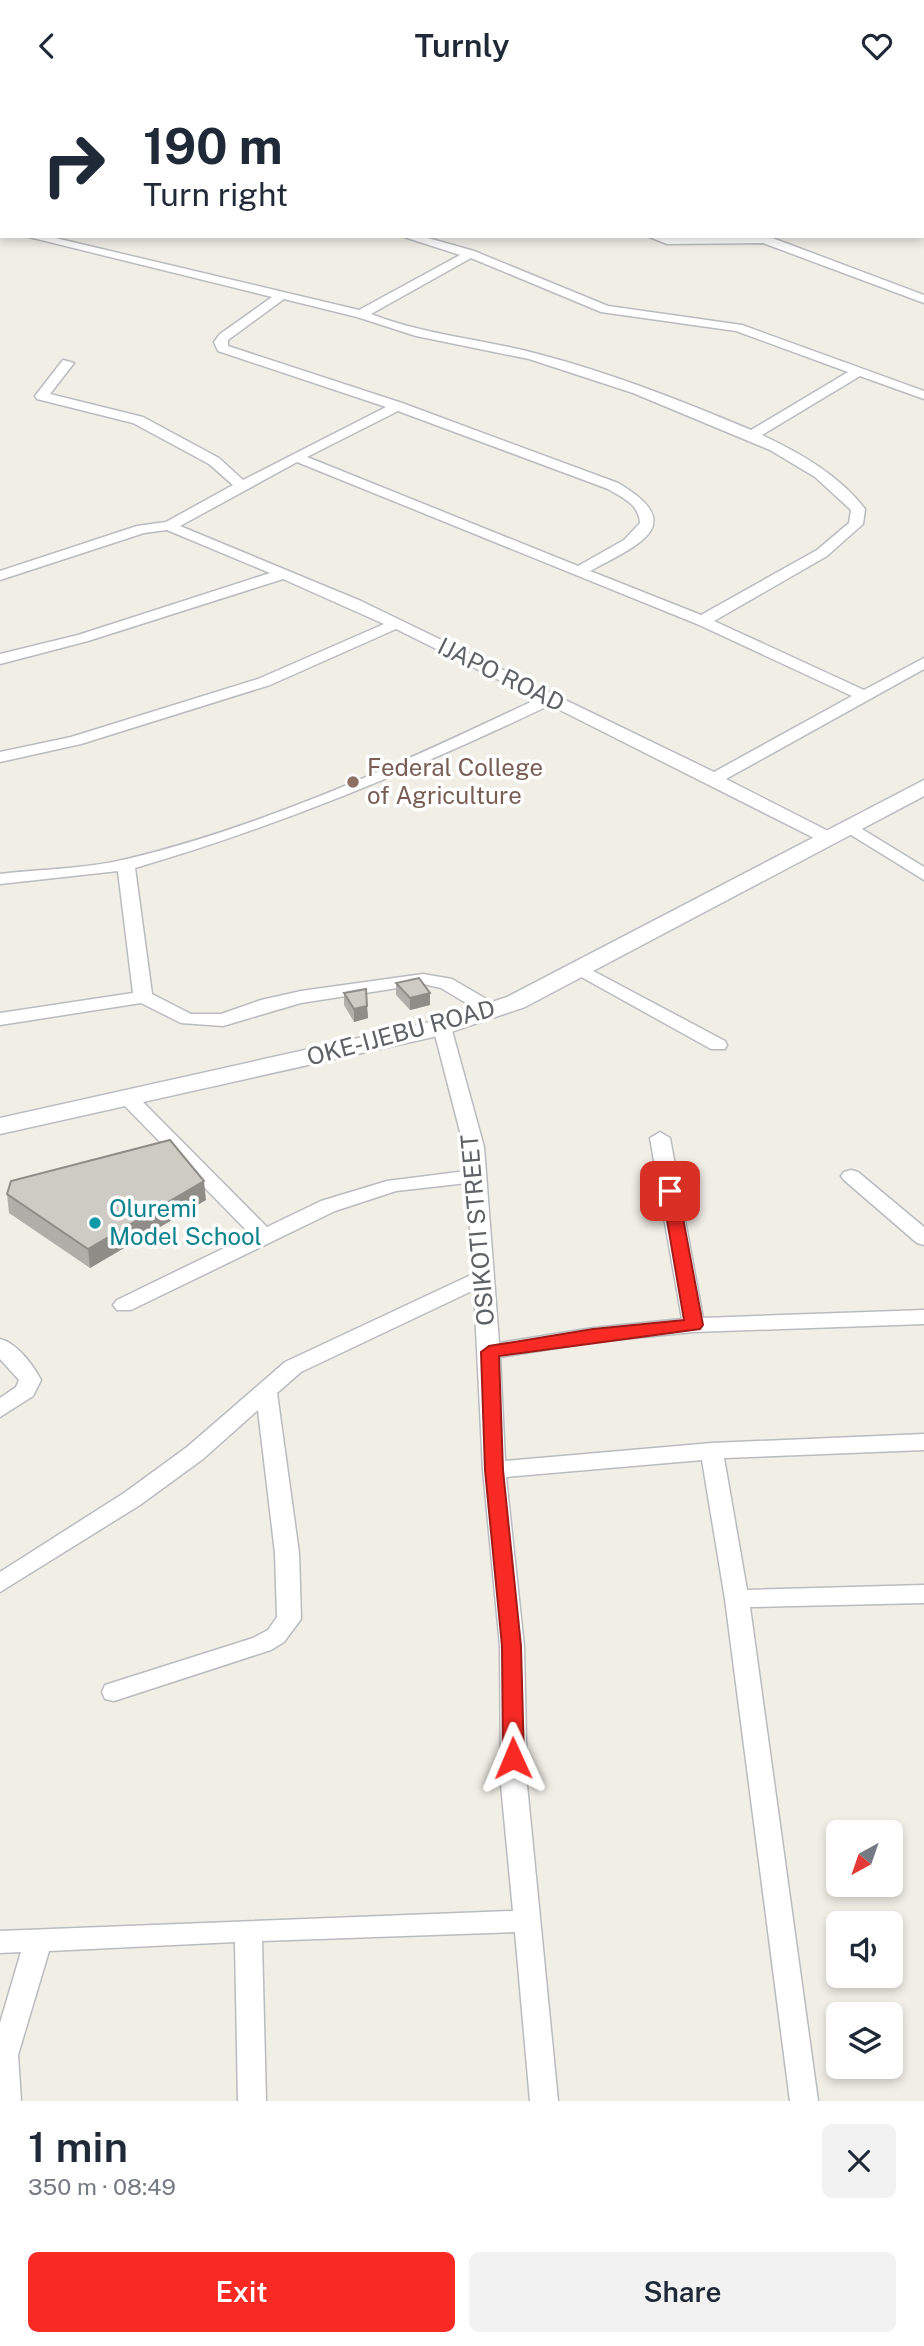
<!DOCTYPE html>
<meta charset="utf-8">
<style>
body{margin:0;font-family:"Public Sans",sans-serif;background:#f2f2f3;color:#1f2937;height:100vh;display:flex;flex-direction:column;font-size:26px;white-space:nowrap}
*{box-sizing:border-box;margin:0}
p{font-size:23px;color:#747a83}
.icon{flex:none;width:38px;height:38px;fill:none;stroke:currentColor;stroke-width:2;stroke-linecap:round;stroke-linejoin:round}
.map{position:relative;height:2010px;overflow:hidden}
.panel{display:flex;flex-direction:column;background:#fff;flex:1}
.panel>*{flex:none}
.banner{position:absolute;left:0px;top:0px;width:924px;height:147px;box-shadow:0 4px 10px #0003;background:#fff;color:#1f2937;overflow:hidden}
.needle{width:46px;rotate:220deg}
.fabs{position:absolute;left:826px;top:1729px;display:grid;gap:14px}
.fabs a{display:grid;place-items:center;width:77px;height:77px;border-radius:10px;background:#fff;box-shadow:0 4px 10px #0003;font-size:35px}
.pin{position:absolute;display:grid;place-items:center;width:60px;height:60px;color:#fff;margin:-30px;border-radius:14px;box-shadow:0 4px 10px #0006}
.me{position:absolute;width:77px;margin:-38px;rotate:359deg;stroke-linejoin:round;filter:drop-shadow(0 0 5px #0008)}
.turn{display:flex;align-items:center;gap:24px;height:147px;padding:0 28px;font-size:32px}
.turn .icon{width:91px;height:91px;stroke-width:2.5}
.turn b{display:block;font-size:49px;line-height:60px}
.round{display:grid;place-items:center;flex:none;width:74px;height:74px;border-radius:10px;background:#f2f2f3}
.headline{display:flex;align-items:center;justify-content:space-between;height:119px;padding:0 28px}
h1{font-size:42px;font-weight:600;line-height:52px}
.cta{display:flex;gap:14px;margin-top:auto;padding:14px 28px}
.cta a{flex:1;height:80px;border-radius:10px;background:#f92924;color:#fff;font-size:28px;font-weight:600;line-height:80px;text-align:center}
.cta a+a{background:#f2f2f3;color:#1f2937}
header{display:flex;justify-content:space-between;align-items:center;height:91px;padding:0 28px;background:#fff;font-size:32px;font-weight:600}
.map>svg:first-child{display:block}
</style>
<header><svg class="icon" aria-label="back" viewBox="0 0 24 24"><path d="M15 5l-7 7 7 7"/></svg>Turnly<svg class="icon" aria-label="heart" viewBox="0 0 24 24"><path d="M12 20l-8-8c-3-5 5-10 8-4 3-6 11-1 8 4z"/></svg></header>
<div class="map">
<svg width="924" height="2010" viewBox="0 0 924 2010">
<rect width="100%" height="100%" fill="#f1eee6"/>
<g fill="none" stroke-linecap="round" stroke-linejoin="round">
<defs>
<path id="minor" d="M14,0H28L29,2H15Z
M124,0H138L139,2H125Z
M283,0H298L282,2Z
M560,0H571L572,2H561Z
M662,0H672L673,2H663Z
M762,0H773L774,2H763Z
M0,54H2V60H0Z
M922,74H924V80H922Z
M0,135H2V141H0Z
M25,145H47L359,219L460,164L401,145H421L474,160L608,215L742,234L924,300V308L860,285L762,344C800,362 839,384 865,418L863,433L827,465L714,530L864,599L924,567V578L726,688L834,743L836,747L834,751H822L550,614C415,678 279,735 135,777L152,903L191,923H221L261,909L301,900L423,883L452,888L500,916L502,920L500,924H486L441,897L423,893L301,912L223,935L181,932L141,912L0,934V922L133,902L118,780L0,793V783C41,778 86,778 127,768C269,734 406,670 537,608L396,538L270,594L81,653L0,671V661L71,646L258,588L384,533L283,488L88,550L0,573V563L78,544L270,482L167,439L144,442L0,489V480L137,435L166,431L233,394L209,373L133,332L37,308L35,305L63,269L74,272L50,303L143,326L219,367L243,389L386,316L218,260L214,251L220,243L272,206ZM471,167L601,221L736,240L848,281L751,339C682,310 611,282 538,263C483,248 424,244 371,223ZM284,208L357,226L416,245L529,268L633,302L770,359L815,386L851,419L849,432L817,459L701,524L590,480C638,454 690,434 618,392L402,312L228,255V249ZM398,320L608,398C623,407 639,413 640,432L624,449L578,475L307,366ZM297,371L697,533L852,605L714,681L361,510L180,435Z
M647,145H767L924,204V212L763,152L667,153Z
M849,730L924,776V789L843,739L841,735L843,731Z
M582,874L725,950L727,954L725,958H711L576,883L573,879L576,875Z
M442,930L451,936L484,1056L499,1252L593,1237L682,1228L650,1047L660,1041L670,1047L703,1227L924,1219V1233L694,1241L593,1251L500,1266L505,1370L712,1352L924,1343V1359L724,1367L747,1499L924,1494V1512L750,1516L818,2010H790L725,1508L702,1369L506,1386L524,1555L527,1694L558,2010H530L515,1841L262,1850L266,2010H238L235,1851L49,1860L18,1964L21,2010H0V1932L21,1861L0,1862V1840L513,1820L501,1694L500,1555L483,1379L474,1199L301,1281L277,1302L299,1462L301,1528L284,1551L271,1559L114,1610L105,1608L102,1601L105,1594L253,1547L268,1539L277,1526L275,1462L258,1319L203,1368L140,1414L0,1501V1481L124,1402L187,1356L285,1271L473,1183L467,1092L396,1100L335,1120L131,1219H117L113,1214L117,1209L251,1144L121,1011L118,1007L121,1003H135L267,1136L321,1110L387,1090L466,1080L464,1056L433,936Z
M851,1079L858,1081L924,1136V1154L917,1152L844,1089L841,1085L844,1081Z
M0,1248C17,1252 33,1274 41,1289L33,1305L0,1326V1307L16,1296L19,1289L0,1268Z"/>
<path id="tertiary" d="M868,0H880L881,2H869Z
M922,61L924,62V72L922,71Z"/>
<path id="secondary" d="M924,689V705L525,916L442,944L0,1043V1027L435,930L507,906Z"/>
</defs>
<use href="#minor" stroke="#b8bcc0" stroke-width="3"/>
<use href="#tertiary" stroke="#b8bcc0" stroke-width="2"/>
<use href="#secondary" stroke="#b9bdc3" stroke-width="3"/>
<use href="#minor" fill="#fff" fill-rule="evenodd"/>
<use href="#tertiary" fill="#fff" fill-rule="evenodd"/>
<use href="#secondary" fill="#fff" fill-rule="evenodd"/>
</g>
<path fill="#b1aea9" d="M396,892L430,914L410,919L396,904Z
M344,902L367,915L368,927L354,931L344,914Z
M7,1103L206,1109L90,1177L9,1122Z"/>
<path fill="#908d89" d="M430,902V914L410,919V907Z
M367,915L368,927L354,931V918Z
M204,1090L206,1109L90,1177L88,1158Z"/>
<path fill="#cecac4" stroke="#908d89" stroke-width="2" d="M419,887L430,902L410,907L396,892Z
M366,898L367,915L354,918L344,902Z
M170,1049L204,1090L88,1158L7,1103L11,1090Z"/>
<path fill="#f92924" stroke="#a21b17" stroke-width="2" d="M670,1095L678,1100L703,1234L700,1238L499,1265L503,1379L521,1555L524,1667L521,1672H506L503,1667L502,1555L485,1379L481,1261L489,1255L593,1238L684,1229L662,1100Z"/>
<circle fill="#8d6e63" stroke="#fff" stroke-width="2.5" cx="353" cy="691" r="7"/>
<circle fill="#0f9aa8" stroke="#fff" stroke-width="2.5" cx="95" cy="1132" r="7"/>
<g text-anchor="middle" stroke-width="7" stroke-linejoin="round" paint-order="stroke">
<g font-size="24" fill="#5d6267" stroke="#fff">
<text transform="translate(501 584) rotate(26)" y="8">IJAPO ROAD</text>
<text transform="translate(401 942) rotate(-15)" y="8">OKE-IJEBU ROAD</text>
<text transform="translate(478 1139) rotate(-95)" y="8">OSIKOTI STREET</text>
</g>
<g font-size="24" fill="#785e54" stroke="#fff" text-anchor="start">
<text x="367" y="685">Federal College<tspan x="367" dy="28">of Agriculture</tspan></text>
</g>
<g font-size="24" fill="#0d838f" stroke="#fff" text-anchor="start">
<text x="109" y="1126">Oluremi<tspan x="109" dy="28">Model School</tspan></text>
</g>
</g>
</svg>
<div class="fabs">
<a><svg class="needle" viewBox="-14 -14 28 28"><path d="M0-13l5 13h-10z" fill="#e53935"/><path d="M0 13l5-13h-10z" fill="#747a83"/></svg></a>
<a><svg class="icon" aria-label="sound" viewBox="0 0 24 24"><path d="M4 9h4l5-4v14l-5-4H4zM17 9q2 3 0 6"/></svg></a>
<a><svg class="icon" aria-label="layers" viewBox="0 0 24 24"><path d="M12 4l9 5-9 5-9-5zM3 14l9 5 9-5"/></svg></a>
</div>
<div class="pin" style="left:670px;top:1100px;background:#d93025"><svg class="icon" aria-label="arrive" viewBox="0 0 24 24"><path d="M6 21V4h12l-3 4 3 4H6"/></svg></div>
<svg class="me" style="left:513px;top:1667px" viewBox="-20 -20 40 40"><path d="M0-17L14 15 0 8-14 15z" fill="#f92924" stroke="#fff" stroke-width="4"/></svg>
<div class="banner">
<div class="turn"><svg class="icon" aria-label="right" viewBox="0 0 24 24"><path d="M7 20v-9h11M14 6l5 5-5 5"/></svg><div><b>190 m</b>Turn right</div></div>
</div>
</div>
<section class="panel">
<div class="headline"><div><h1>1 min</h1><p>350 m · 08:49</p></div><a class="round"><svg class="icon" aria-label="close" viewBox="0 0 24 24"><path d="M6 6l12 12M18 6L6 18"/></svg></a></div>
<div class="cta"><a>Exit</a><a>Share</a></div>
</section>
